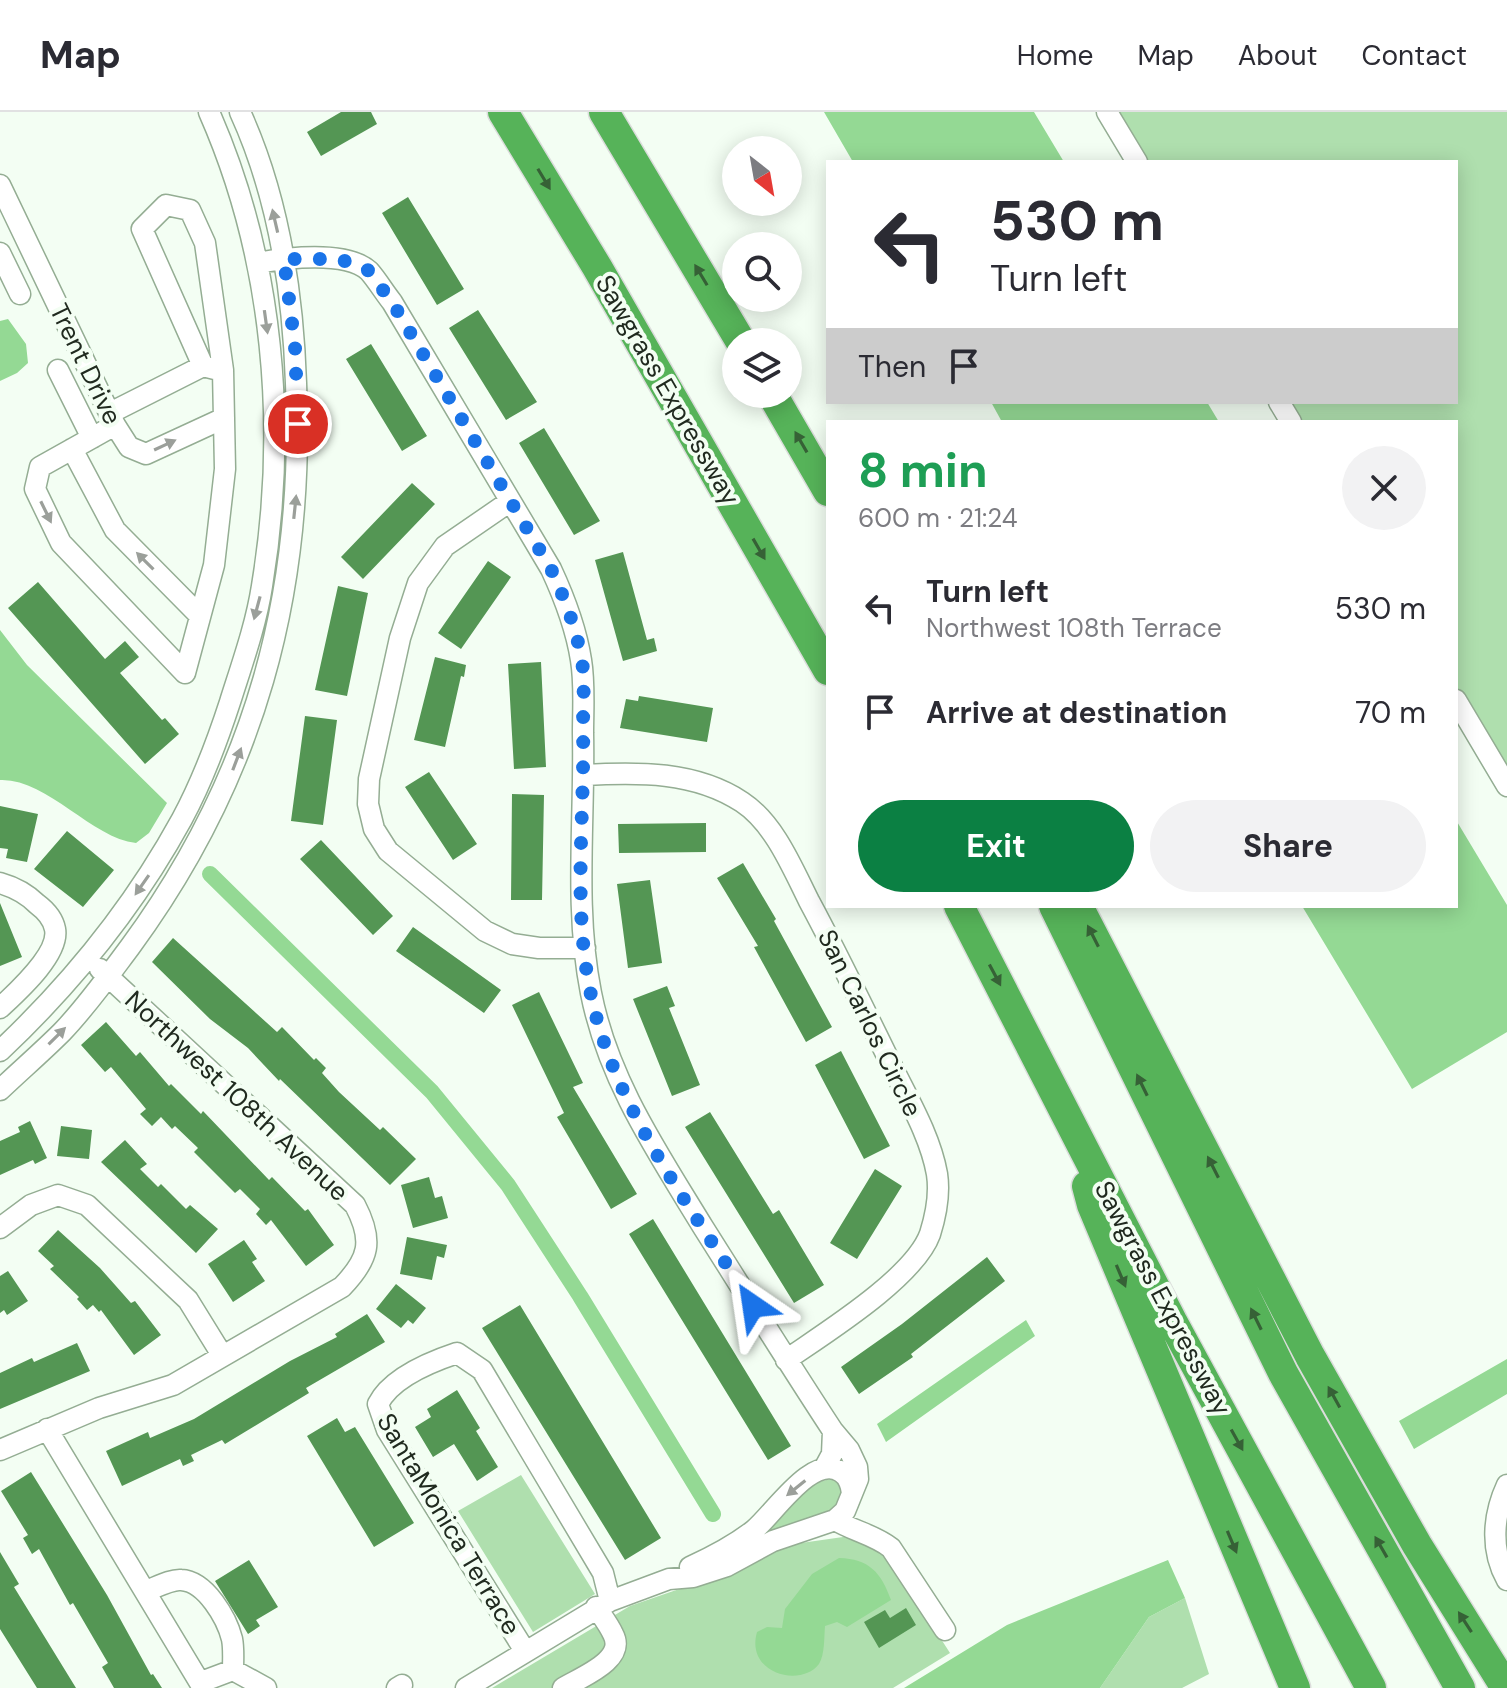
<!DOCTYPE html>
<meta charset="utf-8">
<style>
body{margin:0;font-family:"DM Sans",sans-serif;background:#f2f2f3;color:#2b2b33;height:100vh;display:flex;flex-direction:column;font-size:30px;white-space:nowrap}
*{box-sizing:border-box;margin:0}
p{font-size:26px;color:#7c7c81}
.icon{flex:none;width:44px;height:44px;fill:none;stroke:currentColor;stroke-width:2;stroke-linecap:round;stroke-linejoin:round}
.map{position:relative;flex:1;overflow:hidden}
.drawer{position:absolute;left:826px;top:308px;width:632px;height:488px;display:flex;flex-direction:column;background:#fff;border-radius:0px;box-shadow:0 4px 20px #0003}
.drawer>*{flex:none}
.hud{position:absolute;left:826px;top:48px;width:632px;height:244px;border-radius:0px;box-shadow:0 4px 20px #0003;background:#fff;color:#2b2b33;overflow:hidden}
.needle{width:52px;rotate:149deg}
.fabs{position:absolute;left:722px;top:24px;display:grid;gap:16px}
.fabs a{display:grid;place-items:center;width:80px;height:80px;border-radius:50%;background:#fff;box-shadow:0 4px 20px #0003;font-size:40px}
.pin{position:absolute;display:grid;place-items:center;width:68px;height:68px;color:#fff;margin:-34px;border:4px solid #fff;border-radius:50%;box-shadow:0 2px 8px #0007}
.me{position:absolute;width:88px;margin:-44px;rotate:328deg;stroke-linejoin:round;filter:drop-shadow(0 0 6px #0008)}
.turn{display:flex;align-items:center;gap:28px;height:168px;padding:0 32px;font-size:36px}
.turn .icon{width:104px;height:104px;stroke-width:2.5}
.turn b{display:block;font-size:56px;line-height:68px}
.then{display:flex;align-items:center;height:76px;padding:0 32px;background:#0003;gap:16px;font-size:30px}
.round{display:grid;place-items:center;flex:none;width:84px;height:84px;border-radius:42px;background:#f2f2f3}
.head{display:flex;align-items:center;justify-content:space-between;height:136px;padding:0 32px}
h1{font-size:48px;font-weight:700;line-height:60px;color:#1e9e55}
.button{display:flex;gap:16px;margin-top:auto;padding:16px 32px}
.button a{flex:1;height:92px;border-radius:48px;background:#0b8043;color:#fff;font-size:32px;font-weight:700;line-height:92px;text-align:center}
.button a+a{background:#f2f2f3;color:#2b2b33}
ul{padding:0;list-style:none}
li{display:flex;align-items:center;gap:24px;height:104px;padding:0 32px}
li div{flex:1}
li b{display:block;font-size:30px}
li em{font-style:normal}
header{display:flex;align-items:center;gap:48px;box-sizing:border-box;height:112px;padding:0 40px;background:#fff;border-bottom:2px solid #e1e1e2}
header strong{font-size:38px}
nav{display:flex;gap:44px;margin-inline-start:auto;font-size:28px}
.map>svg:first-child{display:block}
</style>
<header>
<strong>Map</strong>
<nav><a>Home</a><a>Map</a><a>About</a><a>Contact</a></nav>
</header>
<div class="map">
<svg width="1507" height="1576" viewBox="0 0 1507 1576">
<rect width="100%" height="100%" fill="#f3fef3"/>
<path fill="#afdfae" d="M1107,0H1507V674L1456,588V310H1291L1279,290H1456V50H1137Z
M521,1363L595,1482L533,1520L458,1399Z
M833,1367L841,1372L844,1381C833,1409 789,1417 763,1427L762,1420C781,1399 803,1369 833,1367Z
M850,1424L887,1443L950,1541L893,1576H492L630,1494L740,1456L773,1438L801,1431Z
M1185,1486L1209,1562L1182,1576H1100L1149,1505Z"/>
<path fill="#94d994" d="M824,0H1034L1064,50H853Z
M8,207L26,232L28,251L17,261L0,269V209Z
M991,290H1207L1219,310H1002Z
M0,518L27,553L167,691L149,721L136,731C91,726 47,666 0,668Z
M1456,708L1507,793V920L1412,977L1302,794H1456Z
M1026,1208L1035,1224L886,1330L877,1312Z
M1507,1247V1282L1414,1337L1399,1309Z
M839,1446C869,1447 881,1460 891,1488L847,1515L837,1510L825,1514C824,1525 825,1542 819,1552C801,1576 745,1562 757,1520L767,1515L782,1516L785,1497L812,1462Z
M1168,1448L1185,1486L1149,1505L1100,1576H904L1007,1513Z"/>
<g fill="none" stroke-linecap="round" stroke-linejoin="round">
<path stroke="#94d994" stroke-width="16" d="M210,762L432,980L508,1073L580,1184L713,1402"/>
</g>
<path fill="#549654" d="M341,0H371L377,12L321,44L307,20Z
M408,85L464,177L437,193L382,101Z
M478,198L537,290L506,308L449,216Z
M371,232L427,324L402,339L346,247Z
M544,316L600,409L574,423L519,331Z
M412,371L435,392L363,467L341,445Z
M623,440L647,528L654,526L657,539L623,549L595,448Z
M488,449L511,465L461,537L438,521Z
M38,470L105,547L125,529L139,545L120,561L162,608L165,606L179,622L145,652L8,496Z
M338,474L368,481L347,584L315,578Z
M435,545L466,553L464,565L461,564L445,635L414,628Z
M541,550L546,655L514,657L508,552Z
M639,584L713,596L707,630L620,616L626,587L638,589Z
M305,604L337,608L323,713L291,709Z
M429,660L477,732L453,748L405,675Z
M512,682L544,683L542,788H511Z
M0,694L38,702L27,750L6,746L8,737L0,736Z
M706,711V740L619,741L618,712Z
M67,719L114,758L83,795L34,757Z
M321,728L393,804L373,823L300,747Z
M743,751L776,807L774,809L832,915L806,930L754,835L758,834L717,766Z
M650,768L662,851L628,856L617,772Z
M0,791L22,845L0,854Z
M413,815L501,878L484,901L396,839Z
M173,826L277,920L282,915L314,948L316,946L326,956L322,961L339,980L380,1018L383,1015L416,1047L390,1073L280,967L279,969L248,936L210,907L152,850Z
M667,874L675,894L669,896L700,973L672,984L633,887Z
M539,880L583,971L573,975L637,1082L611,1097L557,1005L564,1001L512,893Z
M106,910L136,944L140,940L169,974L171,972L201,1002L203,999L269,1068L272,1065L305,1099L308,1097L334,1133L306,1154L271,1108L266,1113L256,1102L260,1097L240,1077L235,1081L194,1040L198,1036L175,1014L172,1017L161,1005L152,1014L140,1002L146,997L111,955L105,960L81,933Z
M841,939L890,1034L864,1047L815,953Z
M710,1000L773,1102L779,1098L824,1173L794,1191L685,1015Z
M30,1009L47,1046L35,1052L33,1048L0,1063V1029L20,1020L18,1015Z
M61,1014L92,1018L89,1047L57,1044Z
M125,1028L147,1052L140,1057L158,1075L161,1072L186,1097L190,1093L218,1117L196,1141L101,1050Z
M875,1057L902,1074L857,1147L830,1131Z
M429,1065L435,1086L442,1084L448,1106L413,1116L401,1073Z
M653,1107L791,1334L768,1348L629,1122Z
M58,1118L100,1156L131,1191L135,1189L161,1223L134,1243L101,1198L99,1200L93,1193L87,1198L77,1187L79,1185L50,1157L54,1154L38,1139Z
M407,1125L447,1133L444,1146L437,1144L432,1168L400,1162Z
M244,1128L257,1147L252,1150L265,1169L233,1190L208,1152Z
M987,1145L1005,1169L911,1242L913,1245L859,1282L841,1255L902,1212Z
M8,1159L28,1189L7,1203L4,1198L0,1201V1164Z
M396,1172L426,1196L413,1212L408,1208L401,1216L376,1197Z
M520,1193L661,1426L625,1448L482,1216Z
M367,1202L385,1230L306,1276L309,1281L225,1332L222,1328L191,1343L194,1349L183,1354L180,1347L122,1374L106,1339L148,1320L150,1326L194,1307L290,1249L337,1225L335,1222Z
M77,1231L90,1259L0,1297V1261L32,1246L34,1250Z
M457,1278L480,1316L476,1319L498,1355L477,1369L454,1332L433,1345L415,1315L431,1305L427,1297Z
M337,1306L345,1320L355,1315L414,1411L374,1435L307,1324Z
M31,1360L107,1483L151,1563L153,1562L162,1576H114L102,1555L108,1551L73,1491L70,1493L39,1437L32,1442L23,1426L28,1423L1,1379Z
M0,1440L19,1472L14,1475L76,1576H37L0,1517Z
M249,1448L278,1495L256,1508L260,1514L248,1522L215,1469Z
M906,1496L916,1513L879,1536L864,1510L885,1498L890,1506Z"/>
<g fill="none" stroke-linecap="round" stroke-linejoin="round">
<defs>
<path id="minor" d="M1107,0L1137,50
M0,73L115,313L129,335L146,342L224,306
M0,141L20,182
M257,151C285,146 346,138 369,159C377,168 384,180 392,190L551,457C565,487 576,516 581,548C585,572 583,598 583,621C585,707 574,796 591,881C608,968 658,1041 703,1115C746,1183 789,1252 833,1319
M58,258L92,326
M1279,290L1291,310
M110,301L203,254L215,257
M115,313L40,355L35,377L61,431L185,561
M72,337L115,418L200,504
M509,390L445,434L418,471L400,526L369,667L368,692L374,717L388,739L485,819L512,832L539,836H585
M185,561L214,453L225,357L223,258L205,131L190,98L166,93L142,117L203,254
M1456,588L1507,674
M584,663C638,660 695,659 742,690C774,711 792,755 809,789C837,841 862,893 888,946C905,982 930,1022 937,1062C940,1082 936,1103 930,1122C914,1166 825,1221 786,1248
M0,771C14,775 27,782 37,792C45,798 53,807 55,817C60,842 17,880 0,896
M0,939C71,872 135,793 182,707C202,670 217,630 230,590C242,552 256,513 262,474C288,316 274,147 209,0
M0,978C21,958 42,940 62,920C87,894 109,863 130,835C255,665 305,481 296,271C293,181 278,83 240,0
M0,1116L31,1093L58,1083L87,1093L188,1188L222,1243
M47,1317L203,1576
M0,1338L99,1296L173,1273L342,1175C369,1147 374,1129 355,1093L100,857
M1507,1373C1493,1403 1490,1438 1507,1468
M835,1408C853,1419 875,1423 891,1436L945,1518
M690,1455C712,1445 735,1433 754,1418C773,1403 813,1340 841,1360C849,1365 851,1373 852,1381
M146,1479C155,1476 171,1467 181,1468C206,1469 227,1507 232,1527C234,1537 233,1548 233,1558
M525,1539L387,1318L378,1292C391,1266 430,1250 457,1241L482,1258L603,1461L610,1489
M201,1570L233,1558L266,1576
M397,1576L402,1573
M466,1576L610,1489L669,1467L693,1465L727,1454L773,1429L835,1408L845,1399L858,1367L857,1355L849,1338L833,1319L832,1342L825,1355
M563,1576C581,1565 627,1548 613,1522C609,1513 602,1504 596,1495"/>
<path id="highway" d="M503,0L597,155L828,558
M604,0L741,230
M772,282L828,379
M959,794L1173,1211L1371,1576
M1054,794L1283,1261L1460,1576
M1078,794L1310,1244L1417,1433L1506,1576
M1087,1074L1092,1093L1295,1576"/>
</defs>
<use href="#minor" stroke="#94ad93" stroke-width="23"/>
<use href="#highway" stroke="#dbdddb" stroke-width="33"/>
<use href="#minor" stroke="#fff" stroke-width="20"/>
<use href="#highway" stroke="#56b359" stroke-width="30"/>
</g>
<defs><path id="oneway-solid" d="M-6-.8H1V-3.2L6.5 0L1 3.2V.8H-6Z" transform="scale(2)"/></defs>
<g fill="#366136">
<use href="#oneway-solid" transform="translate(544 67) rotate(59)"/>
<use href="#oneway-solid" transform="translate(701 163) rotate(-121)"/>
<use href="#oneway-solid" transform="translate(801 330) rotate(-120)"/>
<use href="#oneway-solid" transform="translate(759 437) rotate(60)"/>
<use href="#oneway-solid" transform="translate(1093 824) rotate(-117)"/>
<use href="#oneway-solid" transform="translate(995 863) rotate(62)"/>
<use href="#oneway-solid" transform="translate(1142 973) rotate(-116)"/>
<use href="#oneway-solid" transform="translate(1213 1055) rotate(-117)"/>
<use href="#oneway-solid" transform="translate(1121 1164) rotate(67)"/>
<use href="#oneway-solid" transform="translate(1256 1207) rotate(-116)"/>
<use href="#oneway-solid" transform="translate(1334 1285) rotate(-119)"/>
<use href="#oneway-solid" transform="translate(1237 1328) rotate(61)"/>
<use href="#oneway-solid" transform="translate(1232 1430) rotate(67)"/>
<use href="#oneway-solid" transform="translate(1381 1435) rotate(-120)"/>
<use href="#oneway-solid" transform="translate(1465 1510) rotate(-123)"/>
</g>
<g fill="#9b9f9a">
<use href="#oneway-solid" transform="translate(275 109) rotate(-103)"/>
<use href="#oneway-solid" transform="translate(266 210) rotate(82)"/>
<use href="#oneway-solid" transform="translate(165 333) rotate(-25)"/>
<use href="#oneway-solid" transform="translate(295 395) rotate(-84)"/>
<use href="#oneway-solid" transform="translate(46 400) rotate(64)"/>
<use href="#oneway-solid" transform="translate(145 449) rotate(-135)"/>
<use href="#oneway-solid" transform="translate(257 496) rotate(105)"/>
<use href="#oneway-solid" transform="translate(237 647) rotate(-69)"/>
<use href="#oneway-solid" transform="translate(142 773) rotate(125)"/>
<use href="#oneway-solid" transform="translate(57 924) rotate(-45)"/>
<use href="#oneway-solid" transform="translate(796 1376) rotate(141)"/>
</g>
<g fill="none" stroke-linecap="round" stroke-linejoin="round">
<path stroke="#1a73e8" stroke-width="14" stroke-dasharray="0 25.2" d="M298,312L295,235L284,147H339L367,157L392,190L551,457C565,487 576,516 582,549C585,570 583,594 583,616C585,704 572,796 591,883C615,998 692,1096 753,1194"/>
</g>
<g text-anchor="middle" stroke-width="8" stroke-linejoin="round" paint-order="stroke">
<g font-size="26" fill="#202a1f" stroke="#f3fef3">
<text transform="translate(86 252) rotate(64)" y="9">Trent Drive</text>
<text transform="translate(668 278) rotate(60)" y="9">Sawgrass Expressway</text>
<text transform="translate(870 911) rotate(64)" y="9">San Carlos Circle</text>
<text transform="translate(237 984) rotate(43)" y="9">Northwest 108th Avenue</text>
<text transform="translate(1163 1186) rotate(62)" y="9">Sawgrass Expressway</text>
<text transform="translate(449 1412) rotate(59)" y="9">SantaMonica Terrace</text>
</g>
</g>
</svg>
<div class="fabs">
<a><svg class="needle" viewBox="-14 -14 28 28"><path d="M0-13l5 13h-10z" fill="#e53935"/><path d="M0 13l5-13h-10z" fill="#7c7c81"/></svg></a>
<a><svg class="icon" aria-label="search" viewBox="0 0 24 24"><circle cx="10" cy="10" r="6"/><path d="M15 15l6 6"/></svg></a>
<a><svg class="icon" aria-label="layers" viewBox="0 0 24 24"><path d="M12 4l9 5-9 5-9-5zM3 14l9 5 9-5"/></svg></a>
</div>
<div class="pin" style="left:298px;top:312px;background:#d93025"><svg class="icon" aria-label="arrive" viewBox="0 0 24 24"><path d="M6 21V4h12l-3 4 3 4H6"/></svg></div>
<svg class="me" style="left:753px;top:1194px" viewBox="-20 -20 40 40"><path d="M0-17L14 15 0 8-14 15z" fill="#1a73e8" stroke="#fff" stroke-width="4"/></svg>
<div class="hud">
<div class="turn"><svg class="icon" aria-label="left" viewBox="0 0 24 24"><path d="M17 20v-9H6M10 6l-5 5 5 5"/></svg><div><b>530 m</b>Turn left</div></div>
<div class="then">Then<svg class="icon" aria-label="arrive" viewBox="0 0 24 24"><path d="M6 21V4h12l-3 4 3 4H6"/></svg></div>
</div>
<section class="drawer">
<div class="head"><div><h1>8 min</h1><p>600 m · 21:24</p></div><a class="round"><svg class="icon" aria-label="close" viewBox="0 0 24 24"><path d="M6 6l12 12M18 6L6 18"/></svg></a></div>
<ul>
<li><svg class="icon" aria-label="left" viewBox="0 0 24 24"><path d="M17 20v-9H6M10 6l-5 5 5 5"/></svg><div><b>Turn left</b><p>Northwest 108th Terrace</p></div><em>530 m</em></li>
<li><svg class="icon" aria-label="arrive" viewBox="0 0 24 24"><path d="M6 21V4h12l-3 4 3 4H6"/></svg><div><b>Arrive at destination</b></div><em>70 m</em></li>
</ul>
<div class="button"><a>Exit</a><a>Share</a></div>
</section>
</div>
